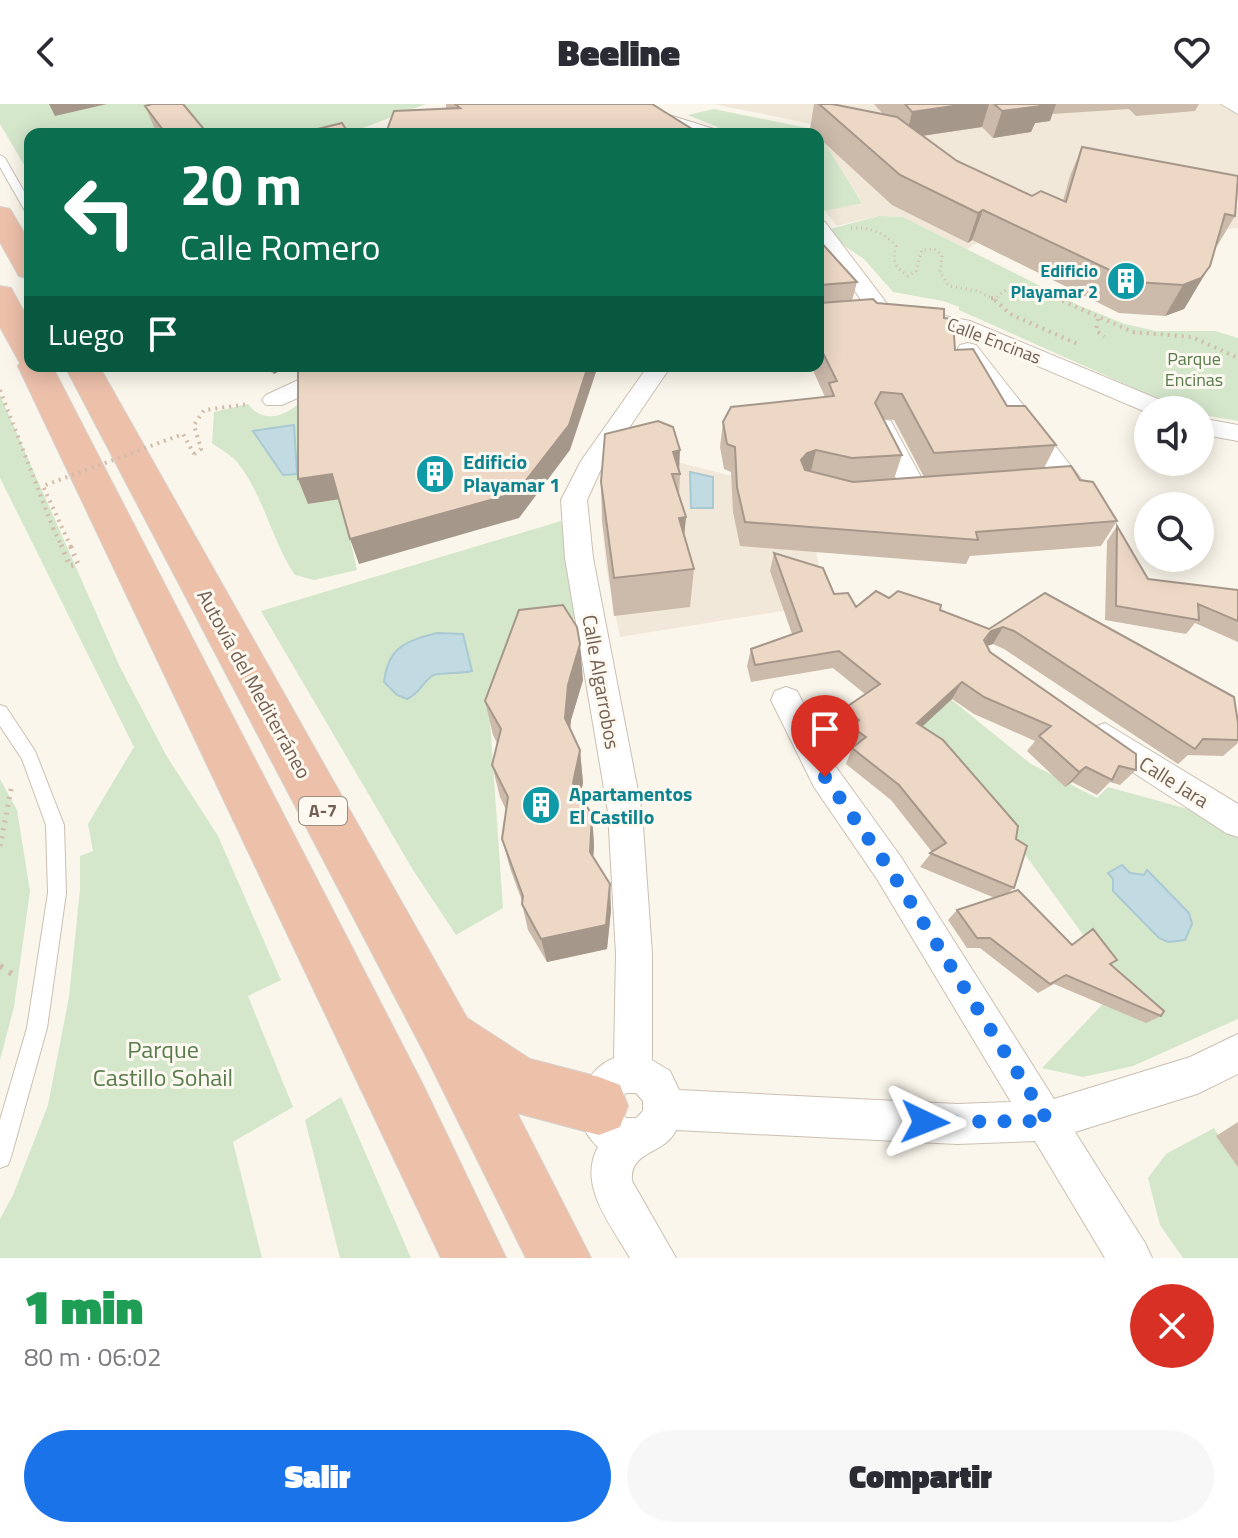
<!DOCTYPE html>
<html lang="es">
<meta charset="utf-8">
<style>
body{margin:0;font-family:"Titillium Web",sans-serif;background:#f7f7f7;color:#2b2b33;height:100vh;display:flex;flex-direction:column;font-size:30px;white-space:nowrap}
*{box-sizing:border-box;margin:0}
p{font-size:26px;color:#7c7c81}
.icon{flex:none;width:44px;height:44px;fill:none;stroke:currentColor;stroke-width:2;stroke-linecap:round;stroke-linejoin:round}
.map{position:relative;height:1154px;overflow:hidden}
.panel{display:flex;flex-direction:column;background:#fff;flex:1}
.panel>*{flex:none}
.top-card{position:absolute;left:24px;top:24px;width:800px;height:244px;border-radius:16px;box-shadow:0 4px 20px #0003;background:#0b6e4f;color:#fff;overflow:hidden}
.buttons{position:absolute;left:1134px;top:292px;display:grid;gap:16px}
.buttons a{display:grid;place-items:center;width:80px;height:80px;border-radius:50%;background:#fff;box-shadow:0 4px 20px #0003;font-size:40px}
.pin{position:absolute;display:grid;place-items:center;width:68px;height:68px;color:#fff;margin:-82px -34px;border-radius:50% 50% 50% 0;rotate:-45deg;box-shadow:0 0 8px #0007}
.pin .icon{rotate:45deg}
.me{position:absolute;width:88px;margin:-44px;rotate:92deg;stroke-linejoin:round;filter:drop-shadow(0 0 6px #0008)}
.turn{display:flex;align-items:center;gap:28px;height:168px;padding:0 24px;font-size:36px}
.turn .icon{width:104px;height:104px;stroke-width:2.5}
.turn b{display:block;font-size:56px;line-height:68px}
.then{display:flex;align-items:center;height:76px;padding:0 24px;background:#0003;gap:16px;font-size:30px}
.round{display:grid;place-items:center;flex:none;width:84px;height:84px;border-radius:42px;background:#f7f7f7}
.headline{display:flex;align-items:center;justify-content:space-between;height:136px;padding:0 24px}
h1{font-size:48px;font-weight:800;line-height:60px;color:#1e9e55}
.cta{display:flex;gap:16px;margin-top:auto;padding:16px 24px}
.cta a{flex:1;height:92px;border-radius:48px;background:#1a73e8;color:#fff;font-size:32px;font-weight:800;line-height:92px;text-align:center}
.cta a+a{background:#f7f7f7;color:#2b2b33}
header{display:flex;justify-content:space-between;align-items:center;height:104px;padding:0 24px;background:#fff;font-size:36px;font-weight:800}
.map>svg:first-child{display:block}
</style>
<header><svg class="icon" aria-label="back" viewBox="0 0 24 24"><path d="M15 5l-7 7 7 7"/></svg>Beeline<svg class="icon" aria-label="heart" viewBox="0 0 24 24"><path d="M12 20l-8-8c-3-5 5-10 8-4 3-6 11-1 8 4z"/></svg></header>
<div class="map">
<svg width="1238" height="1154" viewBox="0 0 1238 1154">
<rect width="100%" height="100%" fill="#faf6eb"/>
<path fill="#f1e8da" d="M714,0H1238V96L1150,81L1176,89L1238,102V124L1219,126L1217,142L1103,118L1028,109L967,145L903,113L878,112L837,122L825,107L862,98L817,26L826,23Z
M646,350L751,377L809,402L825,500L620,533L606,463L602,417L604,397Z"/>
<path fill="#d4e7cb" d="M0,0H426L347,30H30V71L0,20Z
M714,5L817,26L862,99L825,107L818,98V30H734L688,11Z
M879,112L903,113L1078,201L1125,220L1156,227H1215L1238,234V317L1203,311L1200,306H1190L1143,288L959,206V203L943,197L893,188L864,155L822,127Z
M0,291L119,561L166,651L218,732L281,876L248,892L293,1003L233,1038L262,1154H0V1115L13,1091L48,1001L69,893L80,785V752L93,747L88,720L134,643L0,374Z
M307,292L309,400L341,395L357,466L314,476L295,471C271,436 264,391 237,358C231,351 220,345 212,339L214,308L248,300C266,323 290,310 307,292Z
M561,417L580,513L531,525L490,618L503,804L456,831L413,766L261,507Z
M932,580L1031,660L1097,694L1108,683L1195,707L1238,732V915L1133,962L1083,973L1042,964L1120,882L1024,749L879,581Z
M0,675L17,706L30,787L14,903L0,956Z
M341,993L411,1154H340L305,1016Z
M1214,1024L1238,1059V1154H1183L1160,1121L1148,1074L1166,1050Z"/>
<path fill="#c2dbe2" stroke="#a9c9d3" stroke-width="2" d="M294,321L297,370L283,371L253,327Z
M690,368L713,373V404H691Z
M437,529L463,530L472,567C461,570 437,568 432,572C422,579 420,589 407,595L397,591L384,578C388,543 406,537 437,529Z
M1122,761L1130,769L1144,771L1147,766L1189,809L1192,820L1185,836L1168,838L1159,834L1113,787V775L1108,769Z"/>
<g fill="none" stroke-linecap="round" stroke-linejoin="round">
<defs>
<path id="lane" d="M0,51L5,54L30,98V110L25,107L0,63Z
M0,601L6,603L35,647L64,721L66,789L47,924L11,1053L8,1061L0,1064V1016L27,924L48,789L46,721L22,655L0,622Z"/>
<path id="street" d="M1221,0H1238V10Z
M669,11L717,26L720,30H694L663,20L660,16L663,12Z
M818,116L825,118L891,205L894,210L891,215H875L818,136Z
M914,206L970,217L1170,300L1174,306H1148V309L956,227L906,217L903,212Z
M968,239L976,241L1078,371L1082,377L1078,383L1069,386L1060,383L957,246L960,241Z
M367,262H427L424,267L416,269L320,284L282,301H266L262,296L266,291L307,272Z
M648,262H671L601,365L587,396L593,454L642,708L652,850V956L670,967L679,986L957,1000L1011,998L877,775L814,683L771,596L775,587L786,583L797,587L836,663L901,753L1054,995L1190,953L1238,930V970L1197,990L1075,1028L1145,1139L1152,1154H1105L1035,1037L957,1040L676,1026C665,1051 629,1046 632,1077L676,1154H630C611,1121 577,1081 598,1043C567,1015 578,969 614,954L616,850L608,708L565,454L561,396L581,357ZM626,989H636L643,997V1007L636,1014H626L619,1007V997Z
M1200,314L1238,321V337L1200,330Z
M882,315L891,317L894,323L928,386L924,392L915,395L906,392L902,386L870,323L873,317Z
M1105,619L1238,700V733L1226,729L1094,643L1089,633L1094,623Z"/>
<path id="highway" d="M0,103L10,105L30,139V175L19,172L0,138Z
M0,182L11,184L30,219V262H52L422,979L506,1154H441L18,262L20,259L0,223Z
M65,262H99L467,914L530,955L599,973L620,981L628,1002L620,1023L599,1031L517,1009L591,1154H526L426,952Z"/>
</defs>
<use href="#lane" stroke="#ccbfb2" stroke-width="2"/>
<use href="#street" stroke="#ccbfb2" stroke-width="2"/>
<use href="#highway" stroke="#d8d2ce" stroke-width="2"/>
<path stroke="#d2bca9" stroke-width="3" stroke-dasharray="1 4" stroke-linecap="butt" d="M851,124C870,123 883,128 896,142C892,158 895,163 908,172L916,167L922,146L934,145L942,151L940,168L949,182L978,187L995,196C1011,173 1039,186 1061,196"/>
<path stroke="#d2bca9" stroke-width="4" stroke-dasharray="2 5" stroke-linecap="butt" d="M991,194H996
M1056,194L1133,228L1192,233L1238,254
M995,196L1010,210L1080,241
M1098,215L1096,226L1104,233
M0,286L53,424
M194,350L201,345L194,321L204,306L249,300"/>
<path stroke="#d2bca9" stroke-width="5" stroke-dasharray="2 6" stroke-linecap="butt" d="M0,742L12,681"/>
<path stroke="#d2bca9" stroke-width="6" stroke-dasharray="3 8" stroke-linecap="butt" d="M0,862L18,874"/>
<use href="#lane" fill="#fff" fill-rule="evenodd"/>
<use href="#street" fill="#fff" fill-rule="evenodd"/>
<use href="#highway" fill="#edc0aa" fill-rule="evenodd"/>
<path stroke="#d2bca9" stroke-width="4" stroke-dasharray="2 5" stroke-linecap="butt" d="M53,424L62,443
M71,443L43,382L183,330L194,350"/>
<path stroke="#d2bca9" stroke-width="5" stroke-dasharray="2 6" stroke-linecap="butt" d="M61,441L70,462L78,460L70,441"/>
</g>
<path fill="#ccbaaa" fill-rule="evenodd" d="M446,0H652L387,26L446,4Z
M814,0H832L883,10L874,0H1199L1195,7L1136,12L1129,5L1052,10L1050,17L1035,19L1031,28L993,34L982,23L923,32L957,57L1032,92L1063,97L1070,72L1082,43L1235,112L1217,142L1216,141L1192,192L1184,205L1165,212L1119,209L972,136L968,139L892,101L818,33V30H815L810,25Z
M145,2L208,30H157Z
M818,135L857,178L852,197L877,199L944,214L955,246L1007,302L1056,341L1044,364L1080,376L1117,417L1101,442L970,452L966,460L740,442L733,408L731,368L724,365L720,343L723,318L825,293L811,262H818ZM883,315L894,316L924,373L894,375L902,351Z
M261,262H289L274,270Z
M679,366L680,370L679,391L686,413L684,431L694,465L690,503L614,512L602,417L601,378Z
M1117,422L1148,475L1238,486V538L1195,519L1186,530L1105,516L1107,437Z
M774,449L834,490L856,503L889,494L940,506L989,525L1045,489L1238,636V639L1223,652L1188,651L1178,660L1004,545L993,540L987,542L990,548L1136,666L1120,681L1110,678L1097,691L1072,678L1065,683L1027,647L1035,637L974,610L952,595L922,622L1016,735L1014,784L1008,789L1072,840L1110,860L1161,912L1146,919L1054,880L1038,889L980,844H967L948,816L957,806L995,794L920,763L932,748L891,696L846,660L852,644L845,639L849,630L838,620L845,604L865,590L833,564L751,578L747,562L751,545L792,530L770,467Z
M583,576L571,616L570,626L580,646L583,679L580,691L592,711L594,741L593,753L611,806L607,845L547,858L528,826L522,800V797L510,764L502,735L506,706L500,693L492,661L497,639L493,631L485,597Z
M1238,1018V1063L1216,1032Z"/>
<path fill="#a6978b" d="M49,0H107L55,12Z
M967,0H989L982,23L906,34L912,8Z
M1031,0H1056L1050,17L1035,19L1031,28L993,34L1002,7Z
M983,106L972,136L968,139L978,109Z
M1210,162L1184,205L1165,212L1183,181Z
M271,262H289L274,270Z
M588,262H598L570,346L519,414L359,460L350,435Z
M680,346L679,370L673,348Z
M816,346L810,371L801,374V356L807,349Z
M332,370L341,395L308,400L298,375Z
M686,413L682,453L679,414Z
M1003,523L993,540L981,544L991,527Z
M580,540L583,576L571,616L568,648L565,614L568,581Z
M962,578L952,595L909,635L917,619Z
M580,646L583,679L576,710L573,679Z
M1086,663L1072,678L1065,683L1079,668Z
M592,711L594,741L592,776L590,748Z
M610,780L611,806L607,845L547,858L541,835Z"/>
<path fill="#edd8c6" stroke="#a6978b" stroke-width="2" d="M152,0H183L208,30H166L145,2Z
M455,0H652L700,30H373L387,26L394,7L460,4Z
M819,0H832L897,13L957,57L1032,92L1041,87L1066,98L1082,43L1238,72L1235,112L1225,110L1210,162L1201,174L1183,181L1135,178L983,106L978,109L900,71Z
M905,0H967L912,8Z
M994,0H1039L1041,2L1002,7Z
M342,19L349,30H298Z
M818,135L857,178L821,181V199L873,195L877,199L944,205V214L953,215L955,246L973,245L1007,302H1025L1056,341L934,349L902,290L881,288L875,299L902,351L852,354L816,346L807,349L801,356L805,366L853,378L1071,362L1080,376L1093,378L1117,417L976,428L978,436L745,418L737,383L735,343L727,340L723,318L731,303L834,292L829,279L837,277L818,239Z
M310,262H588L569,321L516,389L350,435L332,370L298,375V267Z
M658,317L673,323L680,346L673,348L680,370H672L686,413L679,414L694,465L614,474L601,378L605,330Z
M1117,422L1148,475L1238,486V517L1198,500L1199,516L1116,502Z
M774,449L823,464L834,490L848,489L856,503L876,487L889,494L898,487L941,501L940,506L989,525L1045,489L1234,593L1238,619V636L1203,635L1195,645L1014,527L1003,523L991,527L984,536L990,548L1136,650V666L1119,662L1112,676L1086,663L1079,668L1039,632L1051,622L984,593L962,578L917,619L943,636L1018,722L1016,735L1027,742L1014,784L930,749L946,739L899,681L852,644L866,633L852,623L859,616L845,604L880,580L839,547L755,561L751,545L802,527Z
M563,501L577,523L580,540L568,581L565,614L580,646L573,679L592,711L590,748L610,780L606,821L541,835L522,800L523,792L502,735L508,693L492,661L501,625L485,597L519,506Z
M1018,786L1072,841L1093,825L1117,856L1110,860L1164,907L1161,912L1066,871L1050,880L990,834H977L957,806Z"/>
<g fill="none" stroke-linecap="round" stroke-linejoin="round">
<path stroke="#1a73e8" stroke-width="14" stroke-dasharray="0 25.2" d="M825,673L889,764L1048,1017L925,1018"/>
</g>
<defs>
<symbol id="building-disc" viewBox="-11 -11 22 22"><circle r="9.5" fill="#0f9aa8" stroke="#fdf9f1"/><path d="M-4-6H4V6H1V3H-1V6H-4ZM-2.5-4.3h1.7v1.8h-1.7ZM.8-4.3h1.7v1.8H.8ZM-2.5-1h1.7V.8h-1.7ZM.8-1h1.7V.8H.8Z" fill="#fff"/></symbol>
</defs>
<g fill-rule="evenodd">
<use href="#building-disc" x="1104" y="155" width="44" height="44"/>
<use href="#building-disc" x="413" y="348" width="44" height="44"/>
<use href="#building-disc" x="519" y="679" width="44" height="44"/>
</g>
<g text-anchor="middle" stroke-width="6" stroke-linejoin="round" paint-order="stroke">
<g font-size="18" font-weight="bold" fill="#0d838f" stroke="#fdf9f1" text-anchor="end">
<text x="1098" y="173">Edificio<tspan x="1098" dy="21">Playamar 2</tspan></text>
</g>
<g font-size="18" fill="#735f51" stroke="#fdf9f1">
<text transform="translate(994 237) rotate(21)" y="6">Calle Encinas</text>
</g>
<g font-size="18" fill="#587c4d" stroke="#fdf9f1">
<text x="1194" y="261">Parque<tspan x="1194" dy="21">Encinas</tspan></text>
</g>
<rect fill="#fdf9f1" stroke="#9c8d81" stroke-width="2" x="299" y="693" width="48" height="28" rx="6"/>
<g font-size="18" font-weight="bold" fill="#735f51">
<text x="323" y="713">A-7</text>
</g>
<g font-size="20" font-weight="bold" fill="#0d838f" stroke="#fdf9f1" text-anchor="start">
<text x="463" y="365">Edificio<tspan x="463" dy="23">Playamar 1</tspan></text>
<text x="569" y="697">Apartamentos<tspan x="569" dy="23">El Castillo</tspan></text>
</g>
<g font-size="20" fill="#735f51" stroke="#fdf9f1">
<text transform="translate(601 578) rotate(80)" y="7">Calle Algarrobos</text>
<text transform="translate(254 580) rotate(61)" y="7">Autovía del Mediterráneo</text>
<text transform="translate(1174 678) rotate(32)" y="7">Calle Jara</text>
</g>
<g font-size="24" fill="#587c4d" stroke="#fdf9f1">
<text x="163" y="954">Parque<tspan x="163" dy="28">Castillo Sohail</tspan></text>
</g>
</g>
</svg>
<div class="buttons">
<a><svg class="icon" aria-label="sound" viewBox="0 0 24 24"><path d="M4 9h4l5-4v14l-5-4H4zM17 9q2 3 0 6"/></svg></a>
<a><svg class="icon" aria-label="search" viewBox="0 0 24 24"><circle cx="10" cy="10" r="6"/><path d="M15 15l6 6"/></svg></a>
</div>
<div class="pin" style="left:825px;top:673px;background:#d93025"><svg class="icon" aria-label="arrive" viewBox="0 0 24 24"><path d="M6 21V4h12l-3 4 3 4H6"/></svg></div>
<svg class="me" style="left:925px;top:1018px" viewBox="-20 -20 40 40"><path d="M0-17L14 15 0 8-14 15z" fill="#1a73e8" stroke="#fff" stroke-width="4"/></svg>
<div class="top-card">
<div class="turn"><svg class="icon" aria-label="left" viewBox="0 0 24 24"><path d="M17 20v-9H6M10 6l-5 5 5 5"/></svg><div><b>20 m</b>Calle Romero</div></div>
<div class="then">Luego<svg class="icon" aria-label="arrive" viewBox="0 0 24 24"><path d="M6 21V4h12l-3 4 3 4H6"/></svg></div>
</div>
</div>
<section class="panel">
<div class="headline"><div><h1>1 min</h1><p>80 m · 06:02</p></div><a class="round" style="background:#d93025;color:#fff"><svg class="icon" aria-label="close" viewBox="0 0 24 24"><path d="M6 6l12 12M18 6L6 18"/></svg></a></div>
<div class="cta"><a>Salir</a><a>Compartir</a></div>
</section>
